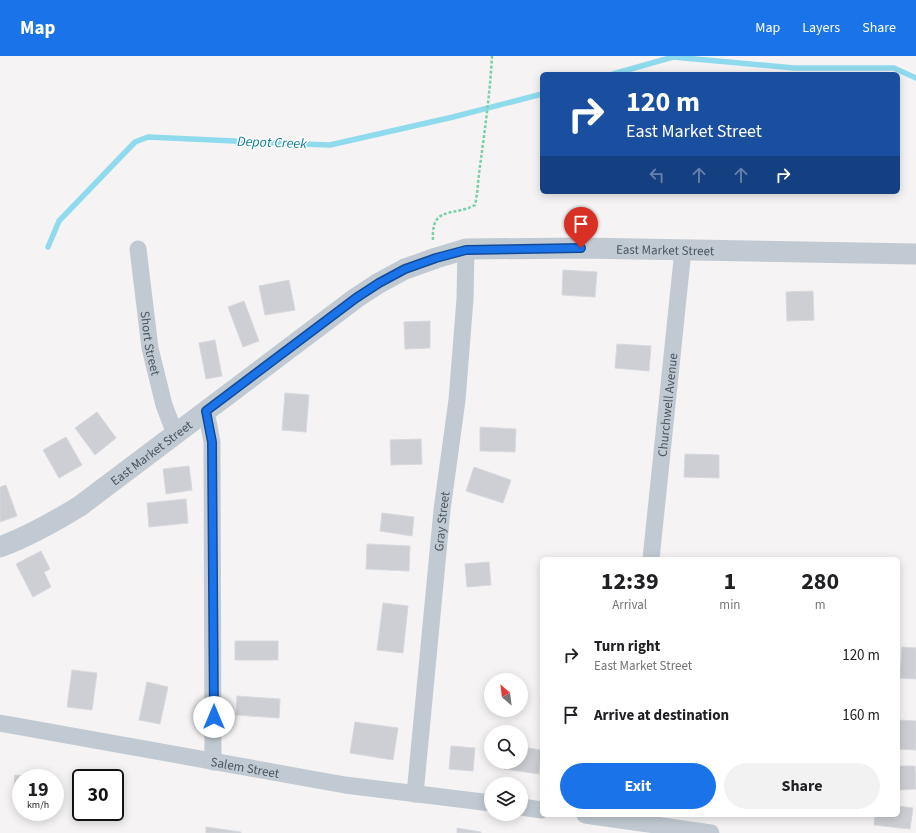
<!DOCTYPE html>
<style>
body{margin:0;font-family:"Source Sans 3",sans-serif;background:#f2f2f2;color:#202124;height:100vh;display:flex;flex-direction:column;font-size:15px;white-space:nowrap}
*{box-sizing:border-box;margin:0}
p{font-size:13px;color:#757577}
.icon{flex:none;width:22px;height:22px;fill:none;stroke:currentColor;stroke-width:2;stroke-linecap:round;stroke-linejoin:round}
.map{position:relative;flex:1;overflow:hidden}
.side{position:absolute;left:540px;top:501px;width:360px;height:260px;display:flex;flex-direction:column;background:#fff;border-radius:6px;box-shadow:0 2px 10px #0003}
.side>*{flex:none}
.top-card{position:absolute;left:540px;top:16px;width:360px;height:122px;border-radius:6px;box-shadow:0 2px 10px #0003;background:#1a4fa0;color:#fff;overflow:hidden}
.needle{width:26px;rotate:332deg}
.tools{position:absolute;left:484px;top:617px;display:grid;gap:8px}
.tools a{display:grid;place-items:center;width:44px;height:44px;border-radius:50%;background:#fff;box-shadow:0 2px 10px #0003;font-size:20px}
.speed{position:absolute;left:12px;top:713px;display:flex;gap:8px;font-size:20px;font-weight:700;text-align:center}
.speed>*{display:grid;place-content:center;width:52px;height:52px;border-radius:50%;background:#fff;box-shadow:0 2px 10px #0003;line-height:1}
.speed small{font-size:10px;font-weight:400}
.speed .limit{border:2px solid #111;border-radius:6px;background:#fff;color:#111}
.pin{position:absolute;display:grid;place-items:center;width:34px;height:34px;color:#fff;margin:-41px -17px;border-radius:50% 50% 50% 0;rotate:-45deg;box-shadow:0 0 4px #0007}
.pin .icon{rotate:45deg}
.me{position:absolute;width:44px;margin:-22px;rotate:0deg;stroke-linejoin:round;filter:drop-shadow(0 0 3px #0008)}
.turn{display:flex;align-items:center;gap:14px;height:84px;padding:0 20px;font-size:18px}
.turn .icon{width:52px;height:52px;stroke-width:2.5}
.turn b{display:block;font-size:28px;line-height:34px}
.lanes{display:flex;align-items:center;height:38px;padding:0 20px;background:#0003;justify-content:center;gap:20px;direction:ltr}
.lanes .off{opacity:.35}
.eta{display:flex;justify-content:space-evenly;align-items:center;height:68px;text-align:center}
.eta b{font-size:24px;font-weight:700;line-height:28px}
.primary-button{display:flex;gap:8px;margin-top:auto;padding:8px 20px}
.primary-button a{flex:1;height:46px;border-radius:24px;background:#1a73e8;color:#fff;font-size:16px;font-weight:700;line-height:46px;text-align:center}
.primary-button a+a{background:#f2f2f2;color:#202124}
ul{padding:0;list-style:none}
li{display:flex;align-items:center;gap:12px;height:60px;padding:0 20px}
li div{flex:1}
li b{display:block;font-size:15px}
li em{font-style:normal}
header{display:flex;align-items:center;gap:24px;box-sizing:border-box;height:56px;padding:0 20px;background:#1a73e8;color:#fff}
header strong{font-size:19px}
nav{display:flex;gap:22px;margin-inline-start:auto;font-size:14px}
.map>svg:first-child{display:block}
</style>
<header>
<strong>Map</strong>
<nav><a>Map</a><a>Layers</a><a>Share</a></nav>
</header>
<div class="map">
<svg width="916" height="777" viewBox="0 0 916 777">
<rect width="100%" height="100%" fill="#f5f3f3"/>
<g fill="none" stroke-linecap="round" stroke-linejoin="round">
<path stroke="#90daee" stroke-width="5.5" d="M613,18L673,1L794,12H894L916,22
M48,191L59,165L135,86L148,81L302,88L330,89L453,61L542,38"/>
</g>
<path fill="#cdcfd5" stroke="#d7d9de" d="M563,214L597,216L595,241L562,239Z
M289,224L295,254L265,259L259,230Z
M813,235L814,264L787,265L786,236Z
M244,245L259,285L243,291L228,251Z
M430,265V292L405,293L404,266Z
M215,284L222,320L206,323L199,287Z
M617,288L651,290L649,315L615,312Z
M285,337L309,339L306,376L282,374Z
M97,356L116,382L95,399L75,372Z
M480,371L516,373L515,396L480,395Z
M66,381L82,409L59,422L43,394Z
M421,383L422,408L391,409L390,384Z
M685,398L719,399V422L684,421Z
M189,410L192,434L166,438L163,413Z
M474,411L511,424L503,447L466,435Z
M6,429L17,460L0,466V431Z
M186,443L188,467L149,471L147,447Z
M382,457L414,461L412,480L380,475Z
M367,488L410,490L409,515L366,513Z
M41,495L50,513L44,516L51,531L33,541L16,508Z
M489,506L491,529L467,531L465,508Z
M383,547L408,550L403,597L377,594Z
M235,585H278V604H235Z
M902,591L916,592V623L900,622Z
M72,614L97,617L92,654L67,651Z
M147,626L168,631L160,668L139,664Z
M237,640L280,643L279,662L236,659Z
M898,664L916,665V694L898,693Z
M355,666L398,672L393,704L350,697Z
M451,690L475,692L473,715L449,713Z
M521,691L542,694L539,718L504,713L505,706H521Z
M898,710H915L916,733L898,734Z
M15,719L43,722H21V746L13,745Z
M115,731L123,733L115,764L91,758L92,756H115Z
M898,750L913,752L910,773L874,769L875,760L864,759H898Z
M206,771L241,776V777H206Z
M457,772L481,776V777H457Z"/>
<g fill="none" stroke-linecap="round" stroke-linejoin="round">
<path stroke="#7ad0a6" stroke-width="2.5" stroke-dasharray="3 2" stroke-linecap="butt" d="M433,184C431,149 453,161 475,149C478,136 478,123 480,110C485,73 490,37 492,0"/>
<g stroke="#c1cad2" stroke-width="17">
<path id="s1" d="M138,193L150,292L164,349L175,378"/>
<path d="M206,355L212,386L213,706"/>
<path id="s2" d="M651,503L683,194"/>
<path id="s3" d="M0,667L345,729L491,747"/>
<path id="s4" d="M415,738L442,454L457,344L465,243L466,193"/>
<path d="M521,751L542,754"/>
<path d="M585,759L711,777"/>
</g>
<path stroke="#c1cad2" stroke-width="21" id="s5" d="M0,491C29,480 54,466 80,450L356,242L379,227L405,213L436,202L466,193L581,192L916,198"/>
</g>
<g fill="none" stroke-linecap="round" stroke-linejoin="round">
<defs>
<path id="route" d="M214,661L212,386L206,355L356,242L379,227L405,213L436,202L466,194L581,192"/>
</defs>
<use href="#route" stroke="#114b97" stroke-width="10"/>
<use href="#route" stroke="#1a73e8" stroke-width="7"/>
</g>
<g text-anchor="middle" stroke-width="3" stroke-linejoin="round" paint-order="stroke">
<g font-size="13" fill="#4a5661" stroke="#fff">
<text dy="5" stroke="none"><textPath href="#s5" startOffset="756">East Market Street</textPath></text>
<text dy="5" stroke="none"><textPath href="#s1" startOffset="95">Short Street</textPath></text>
<text dy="5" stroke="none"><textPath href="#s2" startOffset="155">Churchwell Avenue</textPath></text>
<text dy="5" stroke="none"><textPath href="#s5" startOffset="179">East Market Street</textPath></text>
<text dy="5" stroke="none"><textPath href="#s4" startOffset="274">Gray Street</textPath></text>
<text dy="5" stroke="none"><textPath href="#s3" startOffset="249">Salem Street</textPath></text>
</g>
<g font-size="14" font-style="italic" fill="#0c7c9b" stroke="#fff">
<text transform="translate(272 86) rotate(2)" y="5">Depot Creek</text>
</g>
</g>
</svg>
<div class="tools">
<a><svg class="needle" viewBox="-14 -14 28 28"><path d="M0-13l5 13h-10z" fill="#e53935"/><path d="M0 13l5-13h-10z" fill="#757577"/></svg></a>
<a><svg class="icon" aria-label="search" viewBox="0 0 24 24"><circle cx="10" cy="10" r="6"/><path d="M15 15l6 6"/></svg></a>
<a><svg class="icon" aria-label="layers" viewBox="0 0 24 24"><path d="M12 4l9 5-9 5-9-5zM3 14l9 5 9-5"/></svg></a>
</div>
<div class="speed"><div>19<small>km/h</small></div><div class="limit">30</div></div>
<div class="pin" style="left:581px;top:192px;background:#d93025"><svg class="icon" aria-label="arrive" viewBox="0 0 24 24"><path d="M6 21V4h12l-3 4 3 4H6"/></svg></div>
<svg class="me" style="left:214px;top:661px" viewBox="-20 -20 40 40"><circle r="19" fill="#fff"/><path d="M0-13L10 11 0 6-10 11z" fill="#1a73e8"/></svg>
<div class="top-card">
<div class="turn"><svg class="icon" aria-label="right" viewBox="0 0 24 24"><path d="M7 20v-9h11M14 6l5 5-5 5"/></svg><div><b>120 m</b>East Market Street</div></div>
<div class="lanes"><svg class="icon off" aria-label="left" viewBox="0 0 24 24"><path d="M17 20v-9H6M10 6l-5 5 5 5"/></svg><svg class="icon off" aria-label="ahead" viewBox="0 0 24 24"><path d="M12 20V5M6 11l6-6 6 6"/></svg><svg class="icon off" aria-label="ahead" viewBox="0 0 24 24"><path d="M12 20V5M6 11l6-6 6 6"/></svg><svg class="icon" aria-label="right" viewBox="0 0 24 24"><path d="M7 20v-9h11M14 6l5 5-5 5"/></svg></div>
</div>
<section class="side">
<div class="eta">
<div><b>12:39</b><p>Arrival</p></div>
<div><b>1</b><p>min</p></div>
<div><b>280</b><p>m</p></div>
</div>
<ul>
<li><svg class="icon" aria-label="right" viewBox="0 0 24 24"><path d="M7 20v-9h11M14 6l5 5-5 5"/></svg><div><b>Turn right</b><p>East Market Street</p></div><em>120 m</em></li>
<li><svg class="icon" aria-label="arrive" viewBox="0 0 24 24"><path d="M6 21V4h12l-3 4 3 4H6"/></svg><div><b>Arrive at destination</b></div><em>160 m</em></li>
</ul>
<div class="primary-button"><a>Exit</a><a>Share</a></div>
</section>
</div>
